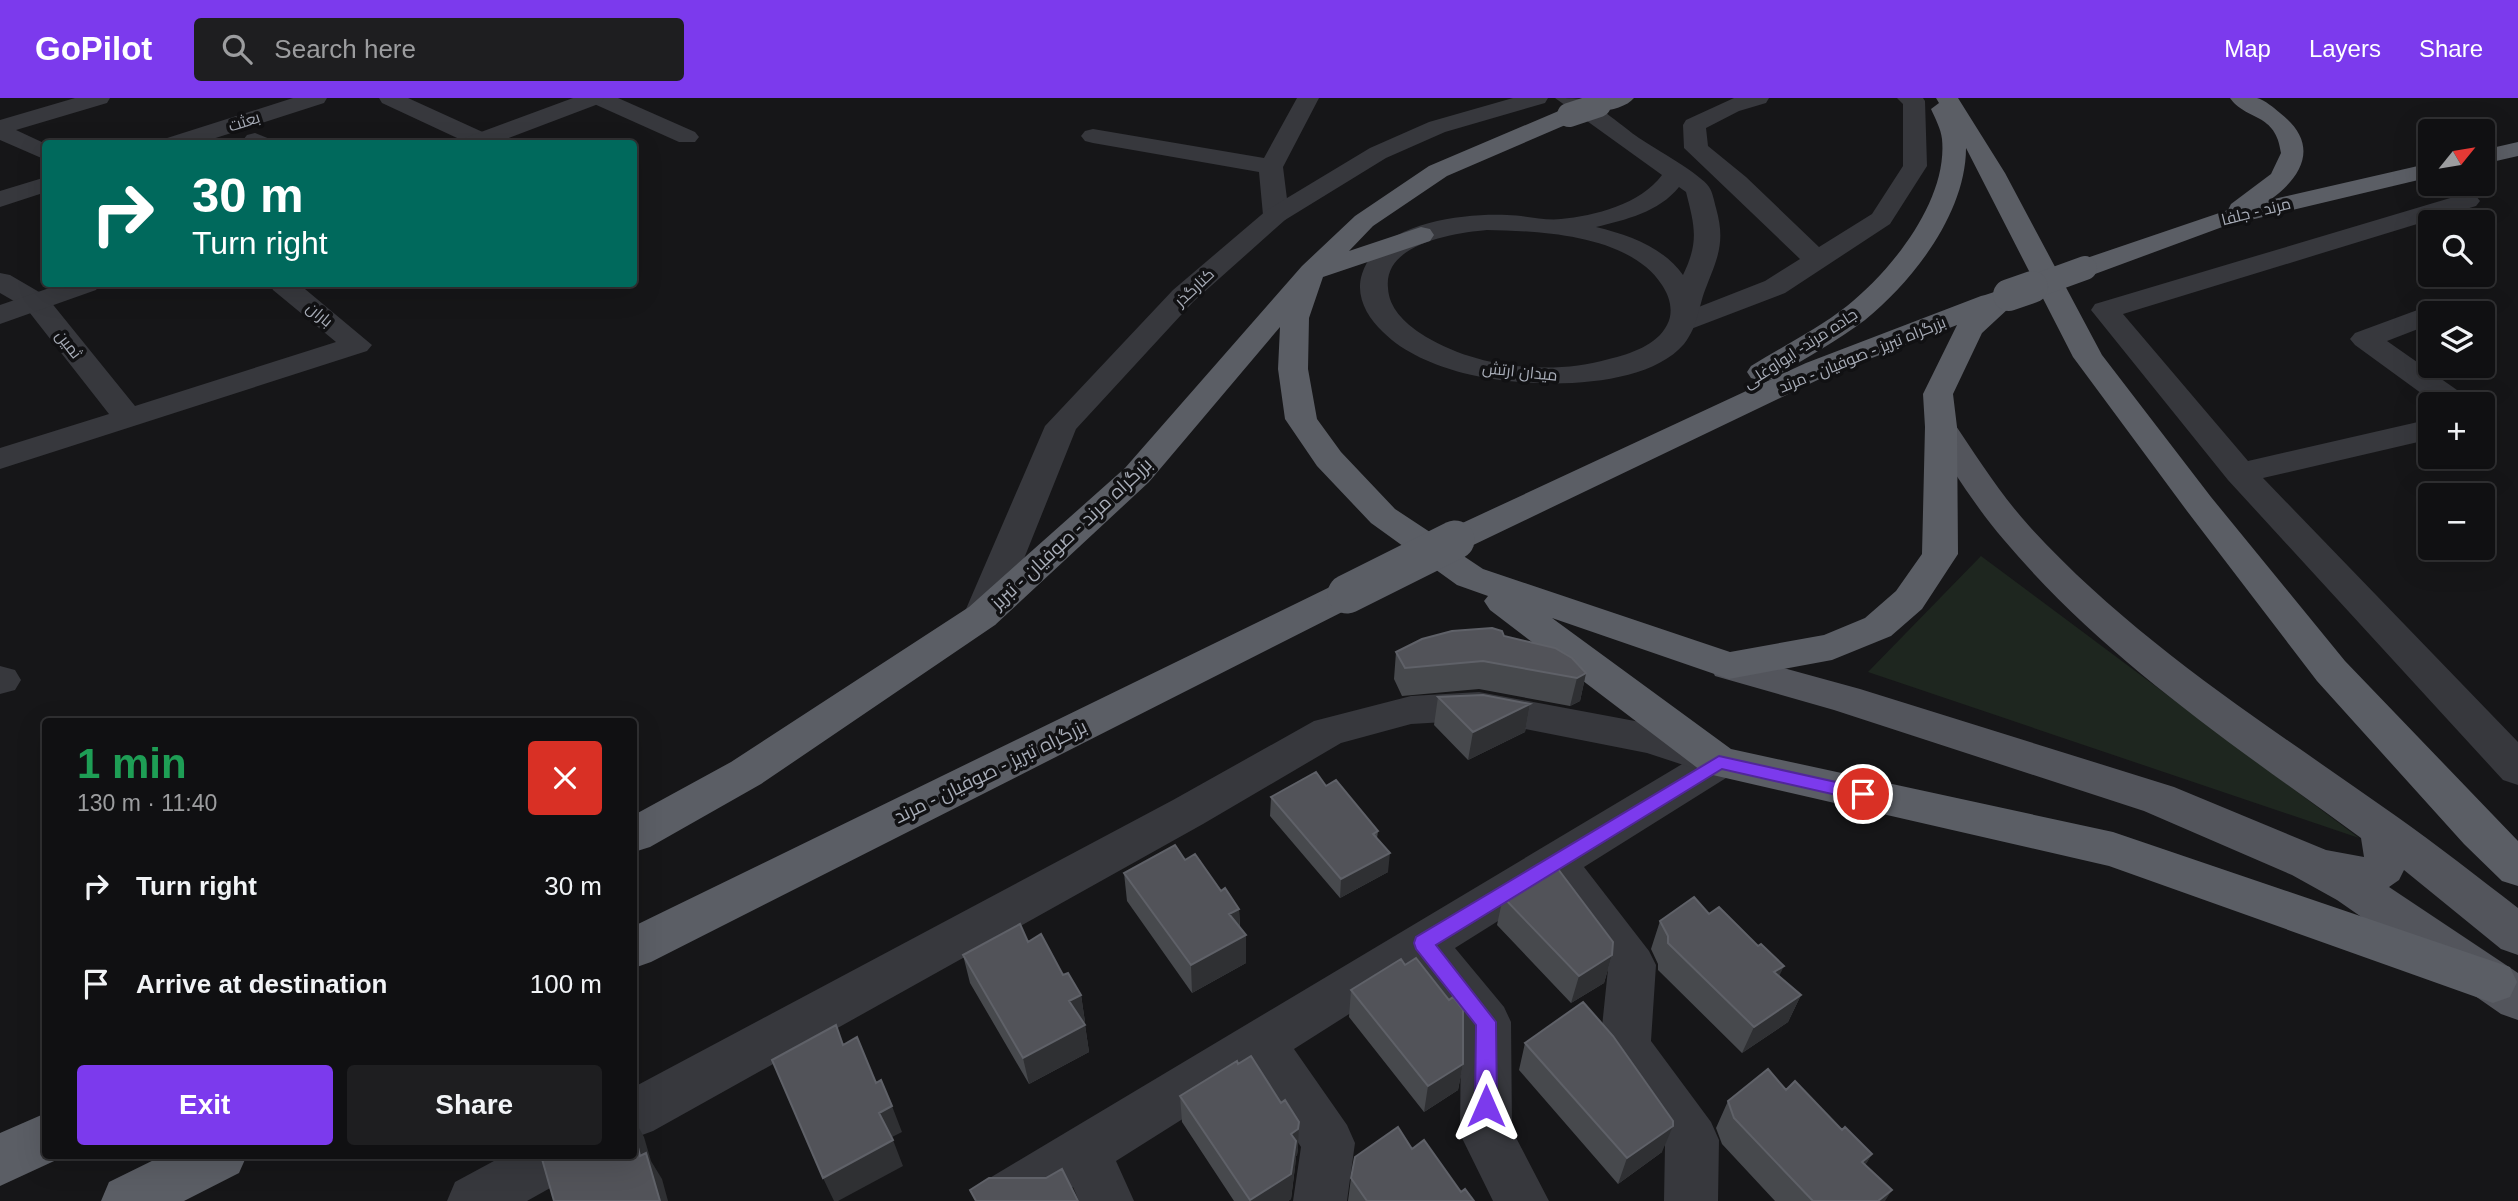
<!DOCTYPE html>
<meta charset="utf-8">
<style>
body{margin:0;font-family:Helvetica,Cairo,sans-serif;background:#1e1e20;color:#f1f3f6;height:100vh;display:flex;flex-direction:column;font-size:26px;white-space:nowrap}
*{box-sizing:border-box;margin:0}
p{font-size:23px;color:#9c9d9f}
.icon{flex:none;width:38px;height:38px;fill:none;stroke:currentColor;stroke-width:2;stroke-linecap:round;stroke-linejoin:round}
.map{position:relative;flex:1;overflow:hidden}
.sheet{position:absolute;left:42px;top:620px;width:595px;height:441px;display:flex;flex-direction:column;background:#101012;border-radius:7px;box-shadow:0 7px 28px #0002,0 0 0 2px #303032}
.sheet>*{flex:none}
.hud{position:absolute;left:42px;top:42px;width:595px;height:147px;border-radius:7px;box-shadow:0 7px 28px #0002,0 0 0 2px #303032;background:#00695c;color:#fff;overflow:hidden}
.needle{width:46px;rotate:60deg}
.buttons{position:absolute;left:2418px;top:21px;display:grid;gap:14px}
.buttons a{display:grid;place-items:center;width:77px;height:77px;border-radius:7px;background:#101012;box-shadow:0 7px 28px #0002,0 0 0 2px #303032;font-size:35px}
.pin{position:absolute;display:grid;place-items:center;width:60px;height:60px;color:#fff;margin:-30px;border:4px solid #fff;border-radius:50%;box-shadow:0 2px 7px #0007}
.me{position:absolute;width:77px;margin:-38px;rotate:0deg;stroke-linejoin:round;filter:drop-shadow(0 0 5px #0008)}
.turn{display:flex;align-items:center;gap:24px;height:147px;padding:0 35px;font-size:32px}
.turn .icon{width:91px;height:91px;stroke-width:2.5}
.turn b{display:block;font-size:49px;line-height:60px}
.round{display:grid;place-items:center;flex:none;width:74px;height:74px;border-radius:7px;background:#1e1e20}
.summary{display:flex;align-items:center;justify-content:space-between;height:119px;padding:0 35px}
h1{font-size:42px;font-weight:600;line-height:52px;color:#1e9e55}
.action{display:flex;gap:14px;margin-top:auto;padding:14px 35px}
.action a{flex:1;height:80px;border-radius:7px;background:#7c3aed;color:#fff;font-size:28px;font-weight:600;line-height:80px;text-align:center}
.action a+a{background:#1e1e20;color:#f1f3f6}
ul{padding:0;list-style:none}
li{display:flex;align-items:center;gap:21px;height:98px;padding:0 35px}
li div{flex:1}
li b{display:block;font-size:26px}
li em{font-style:normal}
header{display:flex;align-items:center;gap:42px;box-sizing:border-box;height:98px;padding:0 35px;background:#7c3aed;color:#fff}
header strong{font-size:33px}
nav{display:flex;gap:38px;margin-inline-start:auto;font-size:24px}
.search{width:490px;height:63px;background:#1e1e20;display:flex;align-items:center;gap:18px;box-sizing:border-box;padding:0 24px;border-radius:7px;color:#9c9d9f;font-size:26px}
.map>svg:first-child{display:block}
</style>
<header>
<strong>GoPilot</strong>
<div class="search"><svg class="icon" aria-label="search" viewBox="0 0 24 24"><circle cx="10" cy="10" r="6"/><path d="M15 15l6 6"/></svg>Search here</div>
<nav><a>Map</a><a>Layers</a><a>Share</a></nav>
</header>
<div class="map">
<svg width="2518" height="1103" viewBox="0 0 2518 1103">
<rect width="100%" height="100%" fill="#161618"/>
<path fill="#1e261f" d="M1981,458L2359,740L1868,574Z"/>
<g fill="none" stroke-linecap="round" stroke-linejoin="round">
<path fill="#37383d" fill-rule="evenodd" d="M75,0H110L107,5L16,32L46,46V62L0,42V22Z
M379,0H408L498,41L501,46H470L382,5Z
M589,0H618L695,34L699,39L695,44H679L592,5Z
M1297,0H1319L1283,69L1289,117L1285,122L1276,125L1267,122L1263,117L1259,74L1093,45L1085,43L1081,38L1085,33L1093,31L1264,60Z
M1734,0H1769L1766,5L1739,13L1706,30L1708,48L1746,79L1819,149L1872,116L1903,68V6L1897,0H1923L1925,3L1927,68L1890,126L1785,195L1683,234L1673,231L1669,225L1673,219L1765,183L1800,161L1684,50L1683,27L1686,22Z
M255,35L270,41L273,46H246L243,42L247,37Z
M2467,95L2476,98L2480,103L2476,108L2123,216L2248,363L2431,321V341L2263,380L2518,644V687L2503,682L2228,382L2091,212L2095,206Z
M0,175L10,177L46,198L135,308L336,244L273,192L270,186H299L372,247L367,253L0,371V350L109,316L26,210L0,195Z
M2431,207L2441,210L2445,215H2431V226L2387,243L2467,299L2471,306H2436L2355,247L2350,241L2355,235Z
M0,568L15,572L21,582L15,592L0,596Z
M1719,648L1734,653L1740,664L1734,675L1584,769L1649,853L1656,867L1651,943L1711,1024L1719,1042L1718,1103H1664L1665,1048L1607,964L1600,948L1608,871L1549,791L1455,850L1504,909L1511,924L1512,1032L1549,1103H1493L1460,1036L1461,930L1417,873L1294,951L1347,1027L1355,1045L1347,1103H1293L1301,1049L1254,976L1116,1063L1134,1103H1079L1073,1089L1052,1103H975L983,1084L1704,653Z"/>
<path fill="#37383d" fill-rule="evenodd" d="M293,0H327L324,5L197,46H161L164,41Z
M573,0H604L601,5L493,46H459L462,41Z
M1513,0H1548L1545,5L1445,34L1386,60L1285,122L1193,204L1076,331L1001,518L995,527L982,530L969,527L963,518L1045,328L1173,192L1267,112L1370,50L1429,24Z
M1555,0C1563,0 1575,0 1582,1C1599,7 1623,29 1639,40C1654,50 1702,77 1709,89C1713,95 1714,103 1716,110C1725,142 1719,157 1707,187C1698,208 1699,227 1684,246C1642,295 1520,290 1463,275C1434,267 1404,255 1383,234C1367,219 1355,198 1362,176C1378,125 1462,115 1507,117C1524,117 1544,123 1561,121C1594,118 1641,106 1662,77ZM1679,89L1686,94C1695,129 1699,144 1683,177C1663,149 1629,137 1596,129C1625,122 1659,114 1679,89ZM1487,132C1541,133 1630,137 1662,187C1670,199 1674,214 1667,227C1657,247 1630,256 1609,261C1550,278 1473,270 1420,235C1404,224 1389,210 1388,190C1383,145 1455,135 1487,132Z
M46,79V94L0,109V93Z
M61,186H100L96,192L0,226V207Z
M1479,594L1651,626L1729,651L1735,662L1729,673L1714,677L1647,655L1479,622L1411,626L1341,645L1203,726L653,1033L634,1040V989L1173,702L1314,623L1411,598Z
M505,1057H585L577,1075L527,1103H447L455,1084Z"/>
<path fill="#53555c" fill-rule="evenodd" d="M1941,319L1952,322C1977,359 2000,396 2030,429C2136,545 2269,628 2396,718C2437,747 2478,779 2518,810V857L2501,851L2404,772L2399,782L2389,789L2518,875V922L2501,916L2337,802L2292,777L2144,713L1834,612L1715,578L1710,568L1715,558L1729,555L1860,591L2174,689L2326,752L2364,759L2361,740C2236,649 2104,561 2004,442C1974,407 1950,368 1925,329L1930,322Z"/>
<path fill="#5b5e65" fill-rule="evenodd" d="M1599,0H1634C1626,10 1603,15 1591,12L1588,7L1591,2Z
M1936,0H1958L2005,75L2102,257L2211,399L2345,563L2518,743V788L2502,783L2464,746L2317,583L2187,413L2073,259L1966,50C1966,115 1913,183 1865,222C1836,244 1804,261 1773,280L1806,265L1981,198C1995,195 2004,187 2019,191L2023,197L1982,235L1953,296L1957,329L1958,456L1922,511L1891,538L1832,562L1729,581L1552,520L1731,651L2113,734L2510,869L2517,884L2510,899L2493,905L2109,768L1704,675L1490,512L1484,503L1488,498L1457,487L1371,425L1317,368L1285,321L1278,271L1280,229L1149,384L995,527L761,686L650,749L634,754V717L731,664L969,509L1125,370L1302,168L1355,118L1429,68L1561,12H1577L1580,17L1577,22L1447,78L1373,128L1349,153L1421,129L1430,131L1434,137L1430,143L1323,179L1309,220L1308,271L1317,321L1341,354L1395,411L1439,440L1443,434L1772,281L1762,283L1751,280L1747,274L1751,268C1783,248 1818,231 1847,208C1892,172 1948,102 1942,41C1941,31 1935,20 1931,11L1939,5ZM1957,227L1923,296L1925,329L1922,456L1896,493L1865,520L1824,537L1730,554L1483,471L1456,453L1467,450L1828,277Z
M2230,0C2238,0 2249,0 2257,0C2265,2 2274,10 2280,15C2319,45 2305,77 2270,102L2431,65V79L2225,128L2095,176L2085,178L2075,176L2071,170L2075,164L2228,112L2231,106L2271,76L2281,55C2276,14 2246,23 2230,0Z
M2518,44V58L2483,66V52Z
M1347,484L1360,487L1365,496L1360,505L651,864L634,870V828L1334,487Z
M46,1015V1057L65,1058L0,1088V1035Z
M164,1057H247L239,1075L184,1103H101L109,1084Z"/>
<path stroke="#5b5e65" stroke-width="24" d="M1569,17L1599,7
M2027,191L2085,170"/>
<path stroke="#5b5e65" stroke-width="32" d="M2009,197L2032,189"/>
<path stroke="#5b5e65" stroke-width="39" d="M1347,496L1455,442"/>
</g>
<path fill="#47494d" d="M1504,538L1586,575L1580,603L1570,608L1479,591L1402,598L1394,581L1396,554Z
M1438,599L1530,606L1525,634L1468,662L1434,627Z
M1326,688L1378,733L1377,740L1388,774L1340,800L1270,718L1271,699Z
M1185,762L1221,793L1239,811L1240,829L1246,837V865L1192,895L1127,803L1124,775Z
M1503,799L1612,857L1604,885L1571,905L1497,827Z
M1709,816L1801,897L1788,924L1742,955L1658,872V866L1651,851L1660,823Z
M1028,844L1063,877L1081,897L1085,924L1083,925L1085,927L1089,954L1029,986L970,885L963,857Z
M1351,892L1463,966L1458,992L1424,1014L1349,919Z
M1525,945L1662,1054L1618,1086L1519,972Z
M1786,992L1872,1056L1865,1067L1885,1103H1775L1722,1046L1716,1030L1728,1003Z
M1180,998L1298,1050L1297,1057L1296,1058L1295,1069L1291,1101L1288,1103H1234L1182,1024Z
M1412,1051L1461,1094L1474,1103H1348L1351,1080Z"/>
<path fill="#2f3033" d="M1586,575L1580,603L1570,608L1577,580Z
M1530,606L1525,634L1468,662L1473,634Z
M1390,755L1388,774L1340,800L1341,781Z
M1239,811L1240,838L1229,816Z
M1246,837V865L1192,895L1191,867Z
M1612,857L1604,885L1571,905L1579,878Z
M1784,868L1771,895L1774,874Z
M1081,897L1085,924L1074,930L1069,903Z
M1801,897L1788,924L1742,955L1754,929Z
M1085,927L1089,954L1029,986L1023,960Z
M1463,966L1458,992L1424,1014L1428,988Z
M892,1008L902,1034L888,1041L879,1015Z
M634,1021L644,1039L651,1063L662,1081L668,1103H660L640,1058L634,1032Z
M1299,1024L1298,1050L1297,1057L1296,1058L1295,1069L1291,1101L1288,1103H1250Z
M1673,1028L1662,1054L1618,1086L1627,1060Z
M893,1042L903,1068L838,1103H834L823,1080Z
M1872,1056L1856,1082L1862,1064Z
M1892,1092L1885,1103H1878Z"/>
<path fill="#525359" stroke="#5f6168" stroke-width="2" d="M1492,530L1502,533L1504,538L1555,550L1572,560L1586,575L1577,580L1483,563L1405,570L1396,554L1422,541L1452,533Z
M1483,597L1530,606L1473,634L1438,599Z
M1316,674L1326,688L1336,682L1378,733L1373,736L1390,755L1341,781L1271,699Z
M1175,747L1185,762L1195,756L1221,793L1225,790L1239,811L1229,816L1246,837L1191,867L1124,775Z
M1555,767L1613,844L1612,857L1579,878L1503,799Z
M1694,799L1709,816L1719,809L1758,848L1761,846L1784,868L1774,874L1801,897L1754,929L1668,845V838L1660,823Z
M1020,826L1028,844L1041,836L1063,877L1068,875L1081,897L1069,903L1085,927L1023,960L963,857Z
M1416,860L1449,902L1453,899L1463,912V966L1428,988L1351,892L1401,861L1405,867Z
M1583,904L1613,938L1673,1023V1028L1627,1060L1525,945Z
M836,927L843,947L857,939L876,985L881,982L892,1008L879,1015L893,1042L823,1080L772,962Z
M1251,958L1281,1005L1285,1002L1299,1024L1298,1031L1291,1036L1296,1043L1291,1076L1250,1102L1180,998L1237,963L1238,966Z
M1768,971L1786,992L1795,983L1842,1032L1845,1029L1872,1056L1862,1064L1892,1092L1878,1103H1813L1734,1020L1728,1003Z
M1398,1029L1412,1051L1424,1042L1461,1094L1465,1091L1474,1103H1367L1351,1080L1355,1059Z
M634,1032L640,1058L646,1055L660,1103H554L542,1061L550,1057H634Z
M1062,1071L1078,1103H976L970,1092L989,1080H1046Z"/>
<path fill="#7c3aed" stroke="#51269a" stroke-width="2" d="M1719,658L1863,690L1869,692L1872,696L1869,701L1863,703L1722,671L1436,847L1496,924L1497,1008L1493,1015L1486,1018L1478,1015L1475,1008L1476,927L1416,851L1414,845L1416,839Z"/>
<g text-anchor="middle" stroke-width="7" stroke-linejoin="round" paint-order="stroke">
<g font-size="16" fill="#a8adb8" stroke="#111113">
<text transform="translate(244 23) rotate(-18)" y="6">بعثت</text>
<text transform="translate(2256 113) rotate(-14)" y="6">مرند - جلفا</text>
<text transform="translate(1194 189) rotate(-43)" y="6">کنارگذر</text>
<text transform="translate(320 216) rotate(40)" y="6">باران</text>
<text transform="translate(69 246) rotate(52)" y="6">ثمین</text>
<text transform="translate(1800 250) rotate(-33)" y="6">جاده مرند- ایواوغلی</text>
<text transform="translate(1862 256) rotate(-22)" y="6">بزرگراه تبریز - صوفیان - مرند</text>
<text transform="translate(1520 273) rotate(6)" y="6">میدان ارتش</text>
</g>
<g font-size="19" fill="#a8adb8" stroke="#111113">
<text transform="translate(1071 435) rotate(-43)" y="7">بزرگراه مرند - صوفیان - تبریز</text>
<text transform="translate(990 673) rotate(-26)" y="7">بزرگراه تبریز - صوفیان - مرند</text>
</g>
</g>
</svg>
<div class="buttons">
<a><svg class="needle" viewBox="-14 -14 28 28"><path d="M0-13l5 13h-10z" fill="#e53935"/><path d="M0 13l5-13h-10z" fill="#9c9d9f"/></svg></a>
<a><svg class="icon" aria-label="search" viewBox="0 0 24 24"><circle cx="10" cy="10" r="6"/><path d="M15 15l6 6"/></svg></a>
<a><svg class="icon" aria-label="layers" viewBox="0 0 24 24"><path d="M12 4l9 5-9 5-9-5zM3 14l9 5 9-5"/></svg></a>
<a>+</a>
<a>−</a>
</div>
<div class="pin" style="left:1863px;top:696px;background:#d93025"><svg class="icon" aria-label="arrive" viewBox="0 0 24 24"><path d="M6 21V4h12l-3 4 3 4H6"/></svg></div>
<svg class="me" style="left:1486px;top:1008px" viewBox="-20 -20 40 40"><path d="M0-17L14 15 0 8-14 15z" fill="#7c3aed" stroke="#fff" stroke-width="4"/></svg>
<div class="hud">
<div class="turn"><svg class="icon" aria-label="right" viewBox="0 0 24 24"><path d="M7 20v-9h11M14 6l5 5-5 5"/></svg><div><b>30 m</b>Turn right</div></div>
</div>
<section class="sheet">
<div class="summary"><div><h1>1 min</h1><p>130 m · 11:40</p></div><a class="round" style="background:#d93025;color:#fff"><svg class="icon" aria-label="close" viewBox="0 0 24 24"><path d="M6 6l12 12M18 6L6 18"/></svg></a></div>
<ul>
<li><svg class="icon" aria-label="right" viewBox="0 0 24 24"><path d="M7 20v-9h11M14 6l5 5-5 5"/></svg><div><b>Turn right</b></div><em>30 m</em></li>
<li><svg class="icon" aria-label="arrive" viewBox="0 0 24 24"><path d="M6 21V4h12l-3 4 3 4H6"/></svg><div><b>Arrive at destination</b></div><em>100 m</em></li>
</ul>
<div class="action"><a>Exit</a><a>Share</a></div>
</section>
</div>
